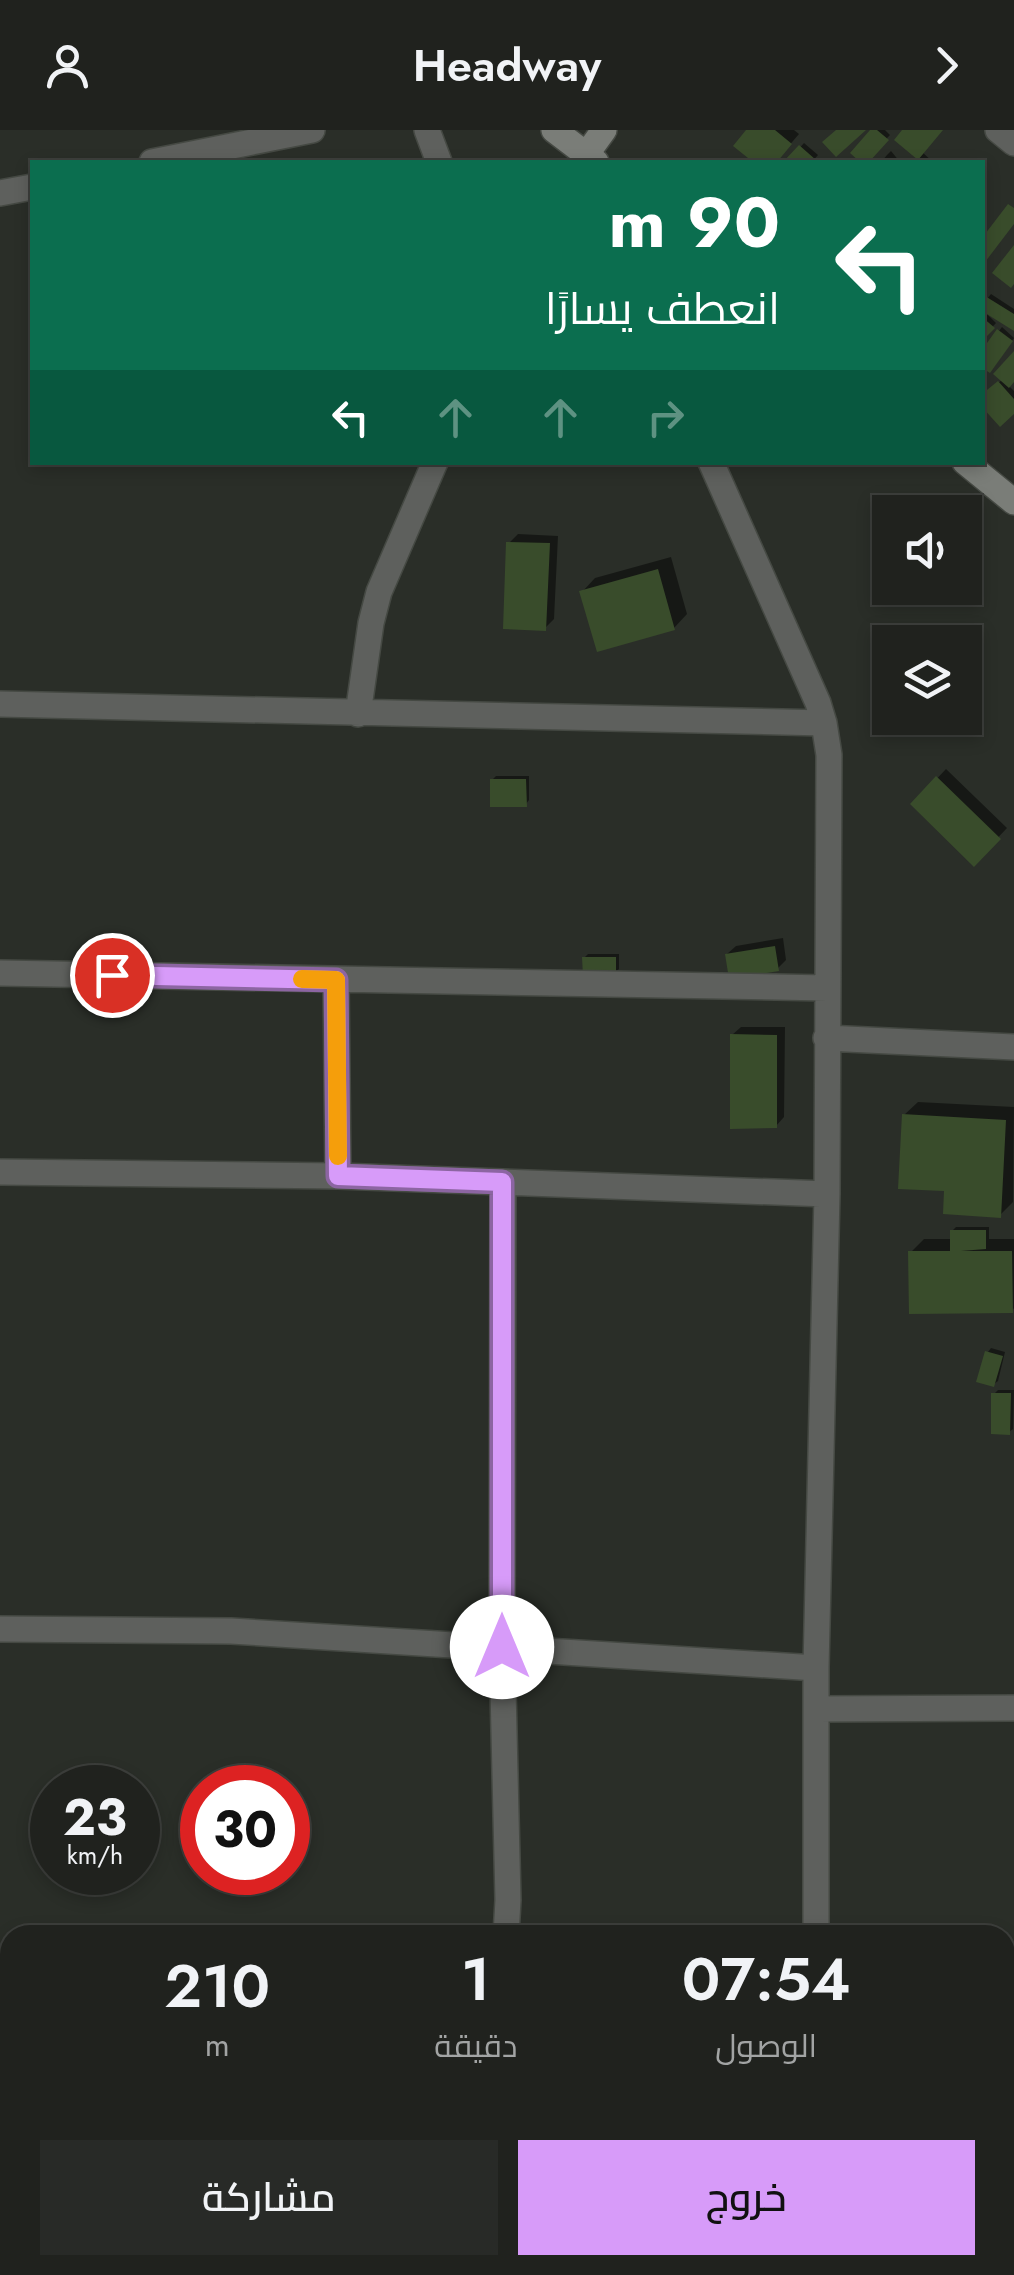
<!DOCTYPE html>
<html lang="ar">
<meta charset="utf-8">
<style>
body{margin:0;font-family:Jost,Cairo,sans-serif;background:#282a27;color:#f1f3f6;direction:rtl;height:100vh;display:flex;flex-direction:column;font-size:38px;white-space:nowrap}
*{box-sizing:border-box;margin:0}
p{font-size:32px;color:#a2a4a4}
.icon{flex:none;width:55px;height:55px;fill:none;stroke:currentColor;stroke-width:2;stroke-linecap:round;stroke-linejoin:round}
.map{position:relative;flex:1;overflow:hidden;direction:ltr}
.drawer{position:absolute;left:0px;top:1795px;width:1015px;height:350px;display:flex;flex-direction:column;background:#20221e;border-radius:30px 30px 0 0;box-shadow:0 5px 15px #0003,0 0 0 2px #3d3f3c;direction:rtl}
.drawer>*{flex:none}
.banner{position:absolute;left:30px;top:30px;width:955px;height:305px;border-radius:0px;box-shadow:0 5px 15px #0003,0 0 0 2px #3d3f3c;direction:rtl;background:#0b6e4f;color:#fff;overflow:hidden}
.tools{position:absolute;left:872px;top:365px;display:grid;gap:20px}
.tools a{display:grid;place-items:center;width:110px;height:110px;border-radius:0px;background:#20221e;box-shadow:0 5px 15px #0003,0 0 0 2px #3d3f3c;font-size:50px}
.speed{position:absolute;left:30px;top:1635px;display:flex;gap:20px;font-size:50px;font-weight:700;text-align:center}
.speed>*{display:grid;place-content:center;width:130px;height:130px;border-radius:50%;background:#20221e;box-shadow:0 5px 15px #0003,0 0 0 2px #3d3f3c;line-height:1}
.speed small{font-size:25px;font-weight:400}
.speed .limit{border:15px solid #d22;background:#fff;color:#111}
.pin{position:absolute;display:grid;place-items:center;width:85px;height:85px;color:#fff;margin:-42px;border:5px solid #fff;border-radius:50%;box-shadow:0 2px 10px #0007}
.me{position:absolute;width:110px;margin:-55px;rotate:0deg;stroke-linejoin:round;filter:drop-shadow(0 0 8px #0008)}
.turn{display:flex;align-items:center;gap:35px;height:210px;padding:0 40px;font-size:45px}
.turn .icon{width:130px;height:130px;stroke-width:2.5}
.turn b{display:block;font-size:70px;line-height:85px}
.lanes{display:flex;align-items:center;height:95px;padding:0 40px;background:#0003;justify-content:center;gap:50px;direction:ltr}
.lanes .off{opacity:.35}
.eta{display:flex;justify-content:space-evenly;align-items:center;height:170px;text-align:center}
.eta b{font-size:60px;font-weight:600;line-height:70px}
.action{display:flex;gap:20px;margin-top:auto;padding:20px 40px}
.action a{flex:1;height:115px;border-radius:0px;background:#d79bf9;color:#111;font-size:40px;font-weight:600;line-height:115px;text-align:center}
.action a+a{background:#282a27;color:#f1f3f6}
header{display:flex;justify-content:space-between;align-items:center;height:130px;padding:0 40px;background:#20221e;font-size:45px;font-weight:600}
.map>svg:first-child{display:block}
</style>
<header><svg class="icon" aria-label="forward" viewBox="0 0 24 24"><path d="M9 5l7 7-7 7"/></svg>Headway<svg class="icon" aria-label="person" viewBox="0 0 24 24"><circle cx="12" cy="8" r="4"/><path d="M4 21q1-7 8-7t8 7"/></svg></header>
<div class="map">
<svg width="1014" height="2145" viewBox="0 0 1014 2145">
<rect width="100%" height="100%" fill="#2a2e28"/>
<path fill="#0007" d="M749,0H794L799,4L775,32H757L736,16Z
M873,0H885L890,5L864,32L853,23Z
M906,0H941L922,22L933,32H914L919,28Z
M804,13L818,25L812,32H787Z
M891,21L900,32H881L887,25Z
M991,164L1014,179V198L986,183L996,193L982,208V175Z
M1002,197L1014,208L994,237L999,201Z
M1014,225V249L1008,255L1014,261V281L982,267L1003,249Z
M930,366L935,382H904L902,379L906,375Z
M518,404L558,406L554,489L545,498L509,413Z
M671,427L687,484L674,498L582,462L595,448Z
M946,639L1007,698L974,733L913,674Z
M496,646H529V670L526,674L492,650Z
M783,808L786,830L777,839L727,824L736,816Z
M588,824H619V839L615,843L584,828Z
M741,897H785L784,987L776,996L732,905Z
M918,972L1014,977L1013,1072L1000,1085L947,1059L904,985Z
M956,1097H989V1109H1014V1178L1012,1181L911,1122L924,1109H952V1101Z
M991,1218L1005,1222L998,1251L994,1254L988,1222Z
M998,1260H1014L1013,1299L1009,1302L994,1264Z"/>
<path fill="#394c2b" d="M746,0H775L792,14L777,32H753L733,16Z
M836,0H866L836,27L822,12Z
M870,0H877L889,10L869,32H860L850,23Z
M902,0H943L918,30L894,10Z
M799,15L816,30L814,32H783Z
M1008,74L1014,78V94L982,136V108Z
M1014,115V154L1011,158L992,143Z
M985,166L1014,184V201L982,181V171Z
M982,187L995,198L982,211Z
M997,199L1013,211L990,243L982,238V220Z
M1014,221V252L1009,258L993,244Z
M998,251L1014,269V284L1000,297L982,277V264Z
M926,368L932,382H901L899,378Z
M506,412L550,413L546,501L503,499Z
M658,439L675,500L597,522L579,461Z
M936,646L1001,709L974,737L910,674Z
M490,649H526L527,677H490Z
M775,816L779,841L729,849L725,824Z
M582,827H616V845L583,846Z
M730,904L777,905V998L730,999Z
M902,984L1006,990L1001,1088L943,1084L944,1061L898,1059Z
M950,1100H986V1119L961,1121H1012L1013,1183L909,1184L908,1121H950Z
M985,1221L1003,1226L994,1257L976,1252Z
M991,1263H1011L1010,1305L991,1304Z"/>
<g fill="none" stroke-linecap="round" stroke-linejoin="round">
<defs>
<path id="street" d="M427,0L439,32
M998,0L1014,13
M152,32L312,0
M0,63L32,57
M711,332L818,573L824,593L829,625L827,1064L816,1538V1805
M0,574L824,593
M358,584L371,493L379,462L435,332
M0,843L827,858
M336,850L338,1046
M826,908L1014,917
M0,1042L338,1046L827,1064
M503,1052L502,1517L508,1770L506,1805
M0,1499L231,1501L816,1538
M816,1579L1014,1578
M0,1870H10
M1005,1893H1014
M477,2145L478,2135
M810,2145V2135"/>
<path id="secondary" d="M554,0L596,32
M586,25L604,0
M965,332L1014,372"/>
</defs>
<use href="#street" stroke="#454943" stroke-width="28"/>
<use href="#secondary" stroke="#454943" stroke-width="28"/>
<use href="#street" stroke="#5e605d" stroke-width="25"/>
<use href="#secondary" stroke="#7a7d78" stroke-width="25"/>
</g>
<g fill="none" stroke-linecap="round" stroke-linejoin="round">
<defs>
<path id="route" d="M112,845L336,850L338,1046L502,1052V1517"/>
</defs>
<use href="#route" stroke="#8c65a2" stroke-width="25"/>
<use href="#route" stroke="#d79bf9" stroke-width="18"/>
<path stroke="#f59e0b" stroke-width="18" d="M302,849L336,850L338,1026"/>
</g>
</svg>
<div class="tools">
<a><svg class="icon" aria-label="sound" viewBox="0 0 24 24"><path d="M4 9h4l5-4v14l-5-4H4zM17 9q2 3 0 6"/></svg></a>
<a><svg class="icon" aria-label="layers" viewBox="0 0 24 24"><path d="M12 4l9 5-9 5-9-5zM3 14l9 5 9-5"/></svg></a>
</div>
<div class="speed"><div>23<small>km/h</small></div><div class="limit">30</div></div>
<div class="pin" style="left:112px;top:845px;background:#d93025"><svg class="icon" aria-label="arrive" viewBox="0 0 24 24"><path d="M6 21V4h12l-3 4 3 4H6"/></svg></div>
<svg class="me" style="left:502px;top:1517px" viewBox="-20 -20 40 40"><circle r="19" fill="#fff"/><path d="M0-13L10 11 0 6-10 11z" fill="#d79bf9"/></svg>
<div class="banner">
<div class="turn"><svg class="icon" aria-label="left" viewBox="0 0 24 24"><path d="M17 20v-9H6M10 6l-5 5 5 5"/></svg><div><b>90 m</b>انعطف يسارًا</div></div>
<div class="lanes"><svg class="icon" aria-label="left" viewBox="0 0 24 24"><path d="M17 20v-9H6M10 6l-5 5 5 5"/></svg><svg class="icon off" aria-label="ahead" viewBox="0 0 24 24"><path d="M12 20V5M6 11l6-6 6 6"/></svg><svg class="icon off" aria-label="ahead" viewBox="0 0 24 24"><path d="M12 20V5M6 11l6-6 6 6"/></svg><svg class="icon off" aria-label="right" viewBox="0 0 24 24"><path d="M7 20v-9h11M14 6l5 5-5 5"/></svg></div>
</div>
<section class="drawer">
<div class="eta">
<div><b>07:54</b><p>الوصول</p></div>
<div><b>1</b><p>دقيقة</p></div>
<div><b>210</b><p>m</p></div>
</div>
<div class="action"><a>خروج</a><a>مشاركة</a></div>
</section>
</div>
